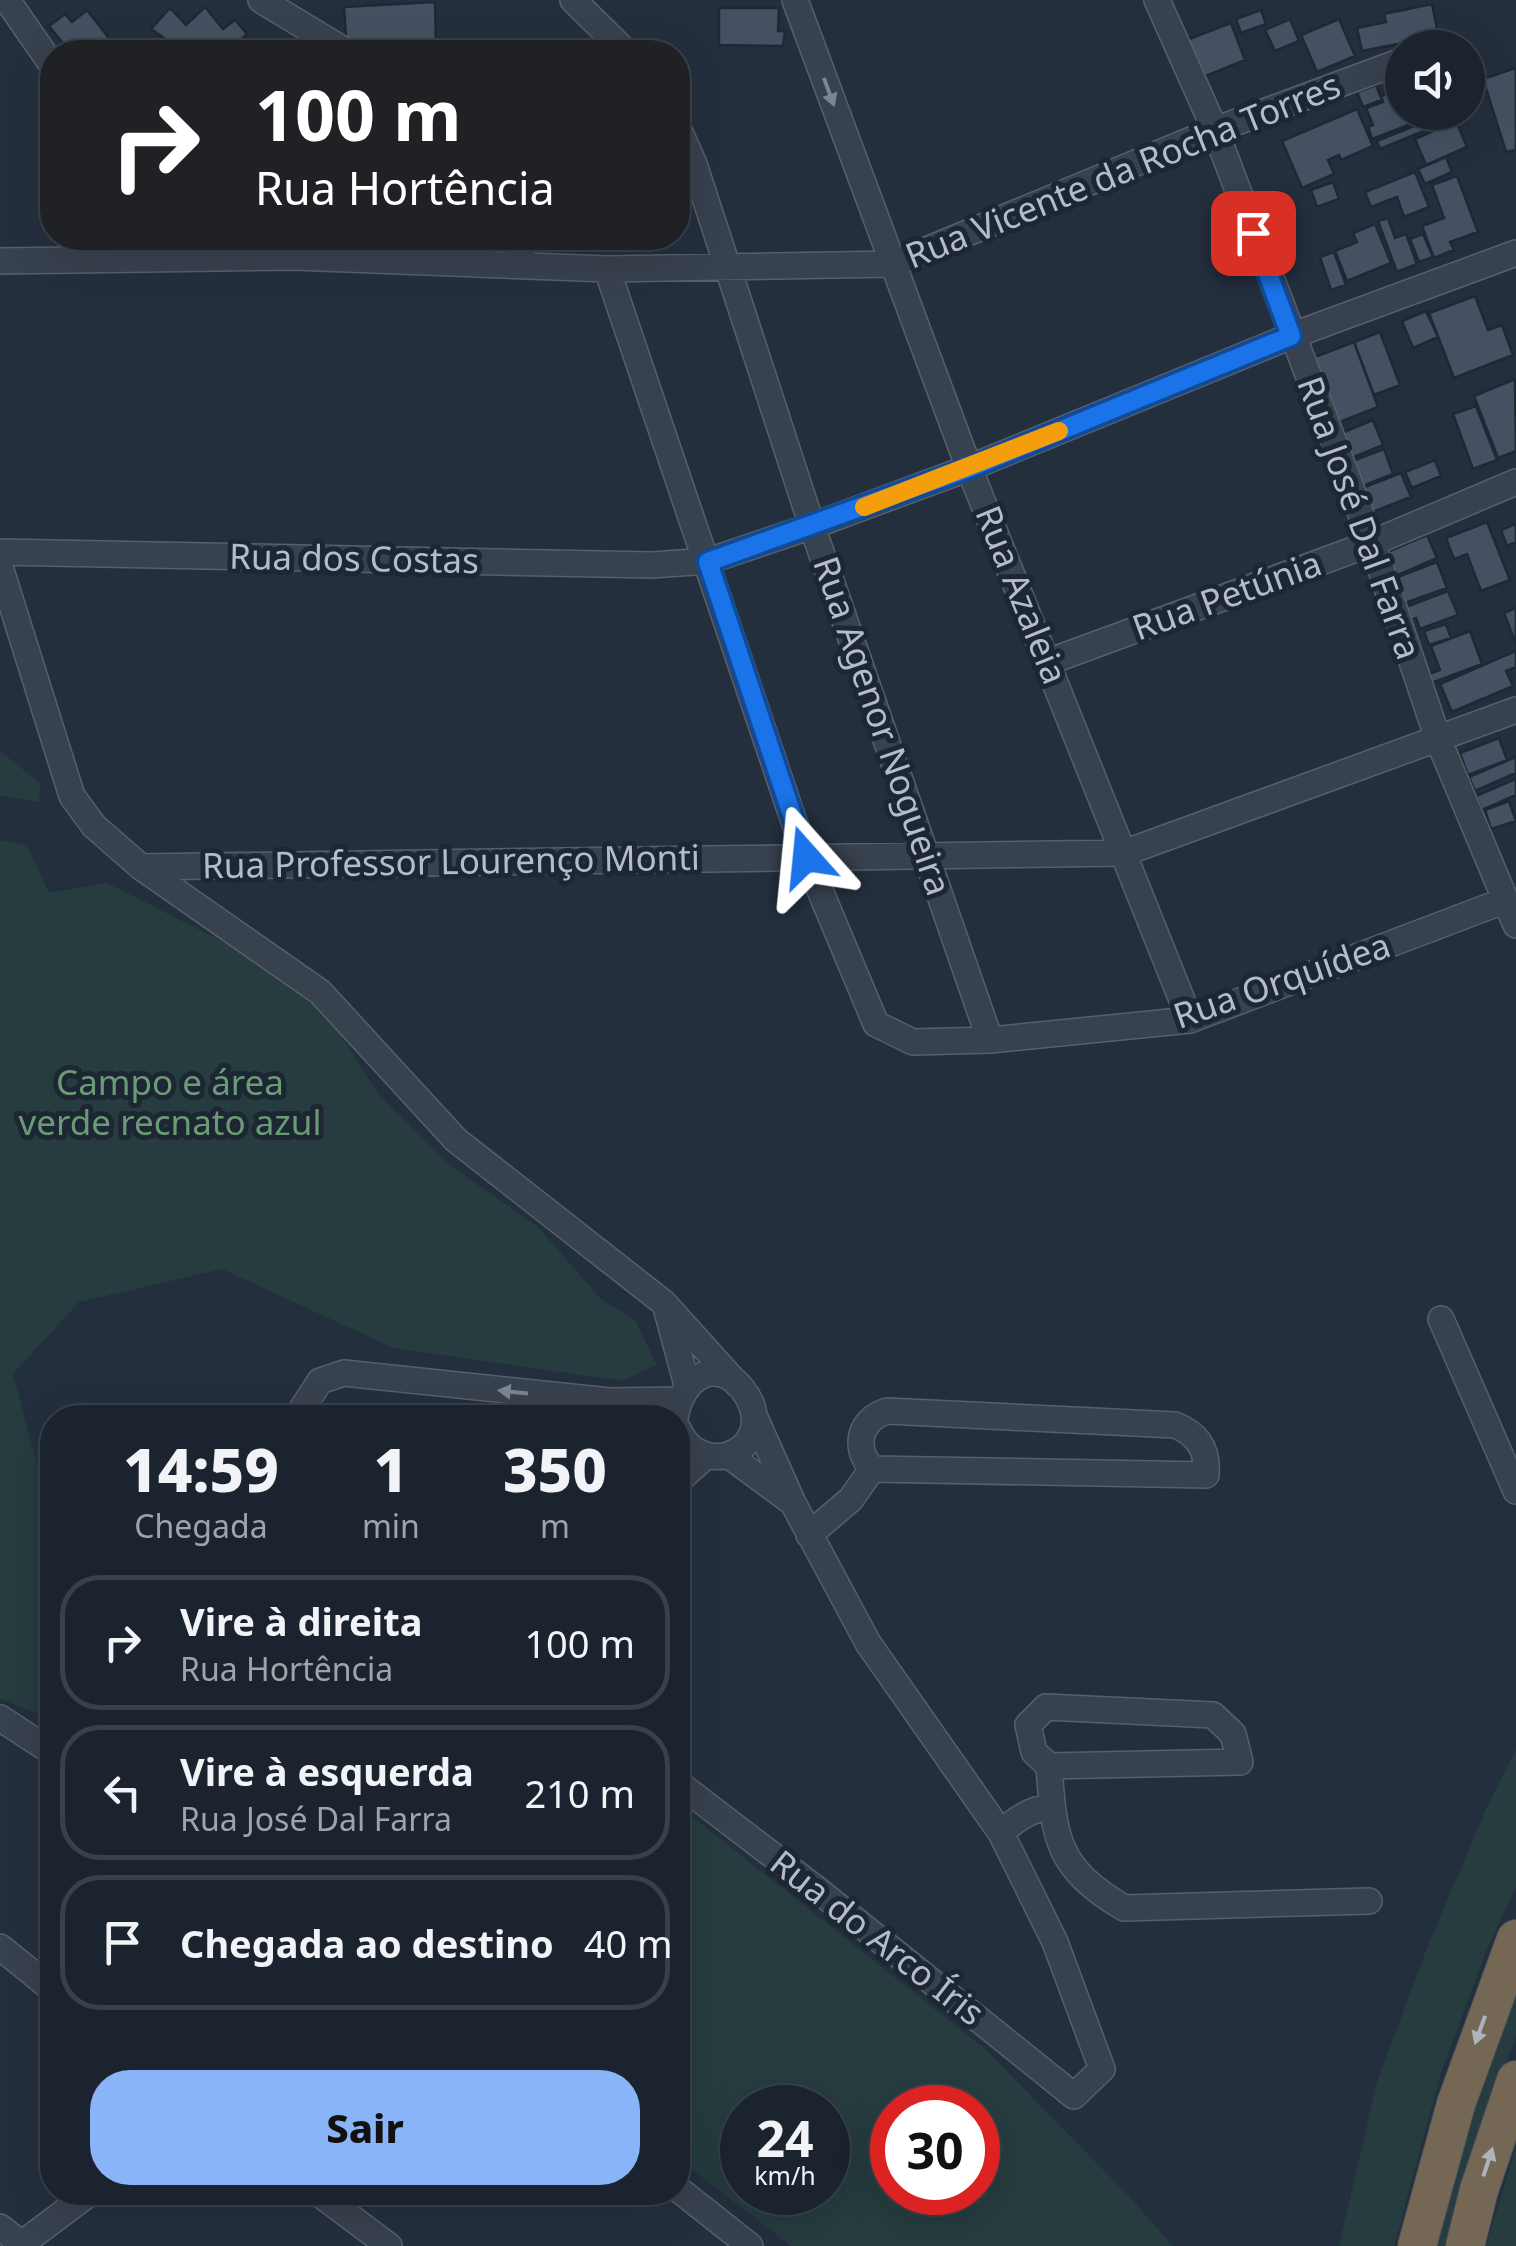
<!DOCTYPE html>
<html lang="pt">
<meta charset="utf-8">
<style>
body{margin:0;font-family:"Noto Sans",sans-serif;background:#282f3a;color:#f1f3f6;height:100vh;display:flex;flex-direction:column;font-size:38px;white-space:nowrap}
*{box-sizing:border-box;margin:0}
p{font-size:32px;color:#a0a4aa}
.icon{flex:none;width:55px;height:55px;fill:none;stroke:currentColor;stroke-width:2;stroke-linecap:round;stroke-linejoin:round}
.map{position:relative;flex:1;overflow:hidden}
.panel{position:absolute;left:40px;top:1405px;width:650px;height:800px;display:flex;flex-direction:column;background:#1b232e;border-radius:40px;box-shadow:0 10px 40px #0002,0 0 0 2px #39404a}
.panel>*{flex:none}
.top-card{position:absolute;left:40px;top:40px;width:650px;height:210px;border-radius:40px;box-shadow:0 10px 40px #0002,0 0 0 2px #39404a;background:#202124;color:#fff;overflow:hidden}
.tools{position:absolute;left:1385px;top:30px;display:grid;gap:20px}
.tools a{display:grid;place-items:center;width:100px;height:100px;border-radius:50%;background:#1b232e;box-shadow:0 10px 40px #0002,0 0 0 2px #39404a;font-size:50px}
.speed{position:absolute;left:720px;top:2085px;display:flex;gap:20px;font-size:50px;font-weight:700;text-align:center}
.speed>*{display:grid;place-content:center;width:130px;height:130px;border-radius:50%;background:#1b232e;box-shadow:0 10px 40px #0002,0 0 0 2px #39404a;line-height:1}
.speed small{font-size:25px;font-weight:400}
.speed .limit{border:15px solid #d22;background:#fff;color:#111}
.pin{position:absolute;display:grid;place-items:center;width:85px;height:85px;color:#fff;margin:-42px;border-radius:20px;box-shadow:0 5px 15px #0006}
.me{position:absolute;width:110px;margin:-55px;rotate:342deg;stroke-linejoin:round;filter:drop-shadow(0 0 8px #0008)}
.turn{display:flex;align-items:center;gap:35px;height:210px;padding:0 50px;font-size:45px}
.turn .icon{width:130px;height:130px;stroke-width:2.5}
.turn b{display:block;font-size:70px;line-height:85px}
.eta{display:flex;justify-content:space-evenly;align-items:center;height:170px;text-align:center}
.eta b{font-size:60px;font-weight:800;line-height:70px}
.cta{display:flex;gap:20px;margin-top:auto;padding:20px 50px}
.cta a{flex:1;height:115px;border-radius:40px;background:#8ab4f8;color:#111;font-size:40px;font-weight:800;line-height:115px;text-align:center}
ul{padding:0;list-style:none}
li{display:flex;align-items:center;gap:30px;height:135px;margin:0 20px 15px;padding:0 30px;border:5px solid #39404a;border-radius:40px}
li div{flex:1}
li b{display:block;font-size:38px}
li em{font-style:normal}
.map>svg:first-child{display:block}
</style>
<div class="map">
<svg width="1516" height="2246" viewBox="0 0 1516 2246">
<rect width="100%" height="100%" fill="#242f3e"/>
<path fill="#263c3f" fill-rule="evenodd" d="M0,751L40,783L39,802L0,795Z
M0,840L27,846L49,893L107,883L309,985L379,1095L451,1166L537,1226L602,1300L635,1320L657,1365L622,1381L394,1348L222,1269L79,1302L13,1374L37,1464L52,1478V1719L0,1699Z
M1516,1750V1887L1487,1949L1441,2073L1394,2246H1339L1377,2082L1427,1948L1487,1807Z
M678,1805L986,2050L1126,2193L1173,2246H791L678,2158ZM742,2108H828V2192H742ZM892,2108H978V2192H892Z
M1516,1971V2036L1488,2116L1450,2246H1430Z
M1516,2147V2246H1486Z"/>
<path fill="#455162" stroke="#1f2835" stroke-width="2.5" d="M435,2L436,52H389V47L362,48L346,37L344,7Z
M1432,4L1441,48H1409L1408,42L1362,51L1357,28L1386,22L1384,14Z
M205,7L223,29L235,20L247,34L228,52H184L151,29L170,8L186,25Z
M719,8H779L778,31H785L783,46L719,45Z
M87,10L112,42L99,52H70L49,26L65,14L72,22Z
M1261,10L1266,24L1241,33L1236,19Z
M1290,19L1299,41L1275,51L1265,30Z
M1339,19L1355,56L1317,72L1301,35Z
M1231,23L1245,60L1196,80L1181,42Z
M1516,68V150L1506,152L1483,79Z
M1376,85L1382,100L1363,107L1357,92Z
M1402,88V112L1440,113L1372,139L1368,127L1373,125L1366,108L1383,102L1381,96Z
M1357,109L1373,146L1341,160L1339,155L1328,160L1334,174L1302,188L1282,141Z
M1443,114L1446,122L1380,149L1377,141Z
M1456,121L1467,147L1426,165L1415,139Z
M1446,157L1452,172L1425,184L1418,169Z
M1415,172L1429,207L1404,217L1397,197L1371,207L1365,192Z
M1457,176L1478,232L1450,242L1454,250L1434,258L1422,226L1444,218L1432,185Z
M1333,182L1339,199L1317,207L1311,190Z
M1388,218L1395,238L1406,234L1417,264L1397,272L1378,221Z
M1375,224L1391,263L1347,281L1335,251L1357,242L1353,233Z
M1423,234L1433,257L1419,262L1410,239Z
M1334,252L1346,285L1331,290L1320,257Z
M1475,296L1488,330L1502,325L1513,355L1454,378L1429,313Z
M1426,311L1438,337L1413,348L1402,321Z
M1380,332L1400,385L1374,395L1354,342Z
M1354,342L1378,407L1337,423L1312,358Z
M1515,379L1516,451L1498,458L1474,396Z
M1476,406L1497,460L1473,469L1453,414Z
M1373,420L1383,445L1342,462L1332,437Z
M1384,449L1393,474L1352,490L1342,465Z
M1435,460L1441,476L1412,488L1405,472Z
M1401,473L1411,497L1362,516L1352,492Z
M1487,522L1510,580L1481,591L1467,554L1454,559L1446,538Z
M1516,524V542L1507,546L1501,530Z
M1427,535L1437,558L1396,576L1385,553Z
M1437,562L1447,588L1405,603L1395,578Z
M1448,591L1458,615L1420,629L1416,618L1408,621L1403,608Z
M1516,608V644L1504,613Z
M1446,624L1451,638L1429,645L1424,631Z
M1470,631L1482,664L1429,684L1426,675L1440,670L1431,646Z
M1516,651V667L1506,671L1513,686L1452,712L1440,684Z
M1499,738L1507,760L1468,775L1460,753Z
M1516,757V773L1475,791L1469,777Z
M1516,779V795L1482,810L1476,796Z
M1509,801L1516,821L1491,829L1485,810Z"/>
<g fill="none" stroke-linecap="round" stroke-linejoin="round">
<defs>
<path id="minor" d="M7,0L52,65
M261,0L347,52
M573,0L626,52
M795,0L969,468L1190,1020
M1157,0L1215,130L1372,543L1438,739L1516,925
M678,128L694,164L812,526L990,1040
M512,238L528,266
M0,261L294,257L607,269L893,264L1215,130L1402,61
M607,269L806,857L876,1024L913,1042L990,1040L1190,1020L1506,900
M0,552L652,565L708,561L812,526L969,468L1291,336L1516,253
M0,567L72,796L94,826L141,867L320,992L456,1140L664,1303L737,1384
M1048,662L1372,543L1516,482
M141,867L1124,853L1516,710
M666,1307L687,1385
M1441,1319L1516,1491
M887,1411L1175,1425C1198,1434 1208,1450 1206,1475L872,1469C853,1447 859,1420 887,1411Z
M296,1418L320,1381L344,1373L610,1401L678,1400
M675,1418C679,1393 698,1363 727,1376C739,1382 748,1395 752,1406C768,1456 699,1478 678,1429
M728,1455L789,1500
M678,1481L706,1456
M809,1535L851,1499L872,1469
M1046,1707L1213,1715L1233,1734L1240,1762L1049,1766L1034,1752L1028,1725Z
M0,1718L52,1752
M1049,1766C1054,1840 1057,1868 1124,1908L1369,1901
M678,1783L814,1887L1074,2096L1102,2069L1055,1942L1001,1833L868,1643L793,1503L756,1420
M1001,1833C1017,1818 1030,1810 1051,1806
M0,1947L52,1989
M678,2189L750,2246
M317,2192L389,2246
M0,2227L24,2246
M19,2246L91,2192"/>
<path id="highway" d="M1417,2246L1456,2104L1516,1939
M1465,2246L1479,2190L1516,2080"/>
</defs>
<use href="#minor" stroke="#565f6c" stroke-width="28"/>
<use href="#highway" stroke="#434c59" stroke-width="40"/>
<use href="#minor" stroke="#38414e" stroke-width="25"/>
<use href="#highway" stroke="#746855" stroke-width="38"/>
</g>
<defs><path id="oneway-solid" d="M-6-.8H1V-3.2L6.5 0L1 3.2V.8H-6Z" transform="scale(2.5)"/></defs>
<g fill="#7c8592">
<use href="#oneway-solid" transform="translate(829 92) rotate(70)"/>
<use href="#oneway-solid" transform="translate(513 1392) rotate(-174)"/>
</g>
<g fill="#aeb4bd">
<use href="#oneway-solid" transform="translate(1480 2030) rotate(110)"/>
<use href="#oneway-solid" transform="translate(1488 2162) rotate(-72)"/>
</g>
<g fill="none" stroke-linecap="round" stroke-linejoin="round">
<defs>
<path id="route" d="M806,857L708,562L969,468L1291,336L1253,233"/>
</defs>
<use href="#route" stroke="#114b97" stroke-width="25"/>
<use href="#route" stroke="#1a73e8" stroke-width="18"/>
<path stroke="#f59e0b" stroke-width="18" d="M864,507L1059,431"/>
</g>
<g text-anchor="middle" stroke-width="10" stroke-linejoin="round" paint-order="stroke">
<g font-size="35" fill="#b4bcc9" stroke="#1d2633">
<text transform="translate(1123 171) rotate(-22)" y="12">Rua Vicente da Rocha Torres</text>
<text transform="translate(1359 518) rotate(70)" y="12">Rua José Dal Farra</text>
<text transform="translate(354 559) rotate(1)" y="12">Rua dos Costas</text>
<text transform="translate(1021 595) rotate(68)" y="12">Rua Azaleia</text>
<text transform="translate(1227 596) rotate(-20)" y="12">Rua Petúnia</text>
<text transform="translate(882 726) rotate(71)" y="12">Rua Agenor Nogueira</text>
<text transform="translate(451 862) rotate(-1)" y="12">Rua Professor Lourenço Monti</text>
<text transform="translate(1282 981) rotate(-19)" y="12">Rua Orquídea</text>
<text transform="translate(877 1938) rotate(38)" y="12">Rua do Arco Íris</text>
</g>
<g font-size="35" fill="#6b9a76" stroke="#1d2633">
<text x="170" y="1095">Campo e área<tspan x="170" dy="40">verde recnato azul</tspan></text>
</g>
</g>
</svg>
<div class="tools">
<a><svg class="icon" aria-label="sound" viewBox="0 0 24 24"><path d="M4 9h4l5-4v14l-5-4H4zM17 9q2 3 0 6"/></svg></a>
</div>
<div class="speed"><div>24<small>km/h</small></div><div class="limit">30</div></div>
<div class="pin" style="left:1253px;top:233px;background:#d93025"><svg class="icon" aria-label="arrive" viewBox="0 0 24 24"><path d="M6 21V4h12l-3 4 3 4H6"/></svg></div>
<svg class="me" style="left:806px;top:857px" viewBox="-20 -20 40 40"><path d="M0-17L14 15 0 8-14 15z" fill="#1a73e8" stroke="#fff" stroke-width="4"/></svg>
<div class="top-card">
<div class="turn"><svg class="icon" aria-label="right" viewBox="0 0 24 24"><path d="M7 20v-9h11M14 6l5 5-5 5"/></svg><div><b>100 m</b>Rua Hortência</div></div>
</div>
<section class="panel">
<div class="eta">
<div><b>14:59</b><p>Chegada</p></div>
<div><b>1</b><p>min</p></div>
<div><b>350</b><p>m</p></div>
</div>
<ul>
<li><svg class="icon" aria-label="right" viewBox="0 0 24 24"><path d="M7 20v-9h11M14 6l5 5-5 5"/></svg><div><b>Vire à direita</b><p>Rua Hortência</p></div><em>100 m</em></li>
<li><svg class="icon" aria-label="left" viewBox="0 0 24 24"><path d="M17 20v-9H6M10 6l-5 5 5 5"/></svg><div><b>Vire à esquerda</b><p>Rua José Dal Farra</p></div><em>210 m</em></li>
<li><svg class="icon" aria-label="arrive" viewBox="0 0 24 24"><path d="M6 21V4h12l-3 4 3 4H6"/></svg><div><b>Chegada ao destino</b></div><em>40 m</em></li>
</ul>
<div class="cta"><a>Sair</a></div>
</section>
</div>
